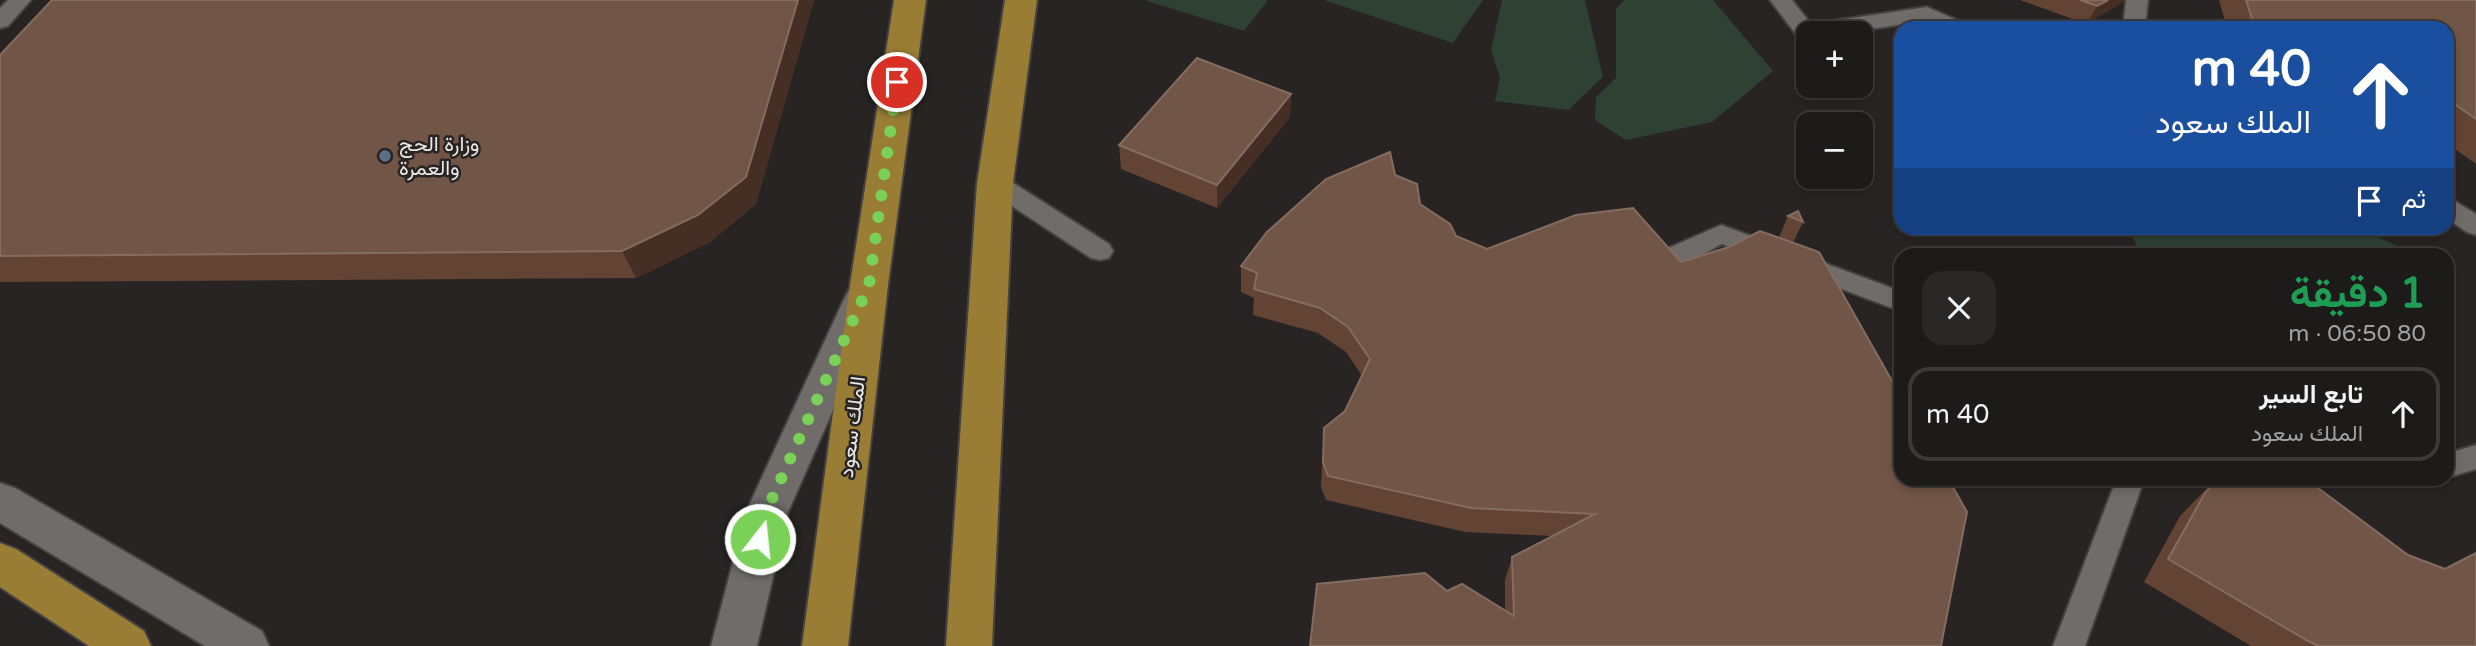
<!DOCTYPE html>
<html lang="ar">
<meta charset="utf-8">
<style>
body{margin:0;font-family:"Varela Round",Vazirmatn,sans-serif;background:#2a2827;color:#f1f3f6;direction:rtl;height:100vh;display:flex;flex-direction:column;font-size:26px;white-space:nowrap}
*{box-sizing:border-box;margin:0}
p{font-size:23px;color:#a0a1a2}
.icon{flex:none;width:38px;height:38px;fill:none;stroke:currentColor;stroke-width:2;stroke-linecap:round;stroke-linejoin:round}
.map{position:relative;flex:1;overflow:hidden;direction:ltr}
.side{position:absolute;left:1894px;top:248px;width:560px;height:238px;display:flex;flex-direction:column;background:#1d1b1a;border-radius:21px;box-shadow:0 4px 10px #0003,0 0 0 2px #3b3939;direction:rtl}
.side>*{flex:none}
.hud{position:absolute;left:1894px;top:21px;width:560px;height:214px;border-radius:21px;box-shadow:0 4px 10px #0003,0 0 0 2px #3b3939;direction:rtl;background:#1a4fa0;color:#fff;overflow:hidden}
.tools{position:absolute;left:1796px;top:21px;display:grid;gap:14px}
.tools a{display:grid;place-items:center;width:77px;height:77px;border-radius:14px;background:#1d1b1a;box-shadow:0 4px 10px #0003,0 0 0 2px #3b3939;font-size:35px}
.pin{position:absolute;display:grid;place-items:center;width:60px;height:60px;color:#fff;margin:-30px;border:4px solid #fff;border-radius:50%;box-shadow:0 2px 7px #0007}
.me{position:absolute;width:77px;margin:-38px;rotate:16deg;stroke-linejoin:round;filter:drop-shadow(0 0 5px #0008)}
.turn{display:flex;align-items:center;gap:24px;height:147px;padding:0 28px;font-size:32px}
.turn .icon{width:91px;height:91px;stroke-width:2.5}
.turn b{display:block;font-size:49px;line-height:60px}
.then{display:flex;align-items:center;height:66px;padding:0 28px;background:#0003;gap:14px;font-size:26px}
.round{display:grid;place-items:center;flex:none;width:74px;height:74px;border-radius:21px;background:#2a2827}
.headline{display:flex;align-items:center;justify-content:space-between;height:119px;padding:0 28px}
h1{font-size:42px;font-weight:700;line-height:52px;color:#1e9e55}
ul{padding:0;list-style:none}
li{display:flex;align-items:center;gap:21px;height:94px;margin:0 14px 10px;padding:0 14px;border:4px solid #3b3939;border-radius:21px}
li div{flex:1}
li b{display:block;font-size:26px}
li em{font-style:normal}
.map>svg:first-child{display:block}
</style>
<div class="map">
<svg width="2476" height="646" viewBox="0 0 2476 646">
<rect width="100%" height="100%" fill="#272423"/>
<path fill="#2e4132" d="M1144,0H1268L1244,31Z
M1324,0H1483L1453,43Z
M1502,0H1585L1603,77L1568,110L1495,101L1500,78L1491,50Z
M1624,0H1713L1773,71L1712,122L1626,140L1595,120L1596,97L1616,78V9Z
M2128,228H2357L2418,255H2141Z"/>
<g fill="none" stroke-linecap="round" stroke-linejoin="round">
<defs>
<path id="service" d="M8,0H31L8,26L0,28V8Z
M1770,0H1792L1811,24L1927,7L1964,23L1967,28H1938L1924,21L1844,33H1808L1806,39L1798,37Z
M2126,0H2148L2145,28H2123Z
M995,174L1004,177L1109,244L1113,251L1109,258L1100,260L1091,258L986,189L983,183L986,177Z
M2446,196L2476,214V235L2467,232L2446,218Z
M1721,225L1900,291V311L1722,244C1704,253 1677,273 1657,267L1653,260L1657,253Z
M2476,445V469L2446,478V454Z
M2116,480H2144L2085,646H2053Z"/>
<path id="secondary" d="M864,282L877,287L883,297L788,512L757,646H711L746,512L845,297L851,287Z
M0,483L15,488L262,631L269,646H205L0,523Z"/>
<path id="primary" d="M894,0H926L888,285L848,646H802L850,285Z
M1005,0H1037L1013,183L992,646H946L977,183Z
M0,543L16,549L144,631L151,646H89L0,587Z"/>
</defs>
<use href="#service" stroke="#444140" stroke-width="4"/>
<use href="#secondary" stroke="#444140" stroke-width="4"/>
<use href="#primary" stroke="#444140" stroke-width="4"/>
<use href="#service" fill="#706c6a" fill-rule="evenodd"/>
<use href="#secondary" fill="#706c6a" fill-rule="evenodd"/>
<use href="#primary" fill="#997d34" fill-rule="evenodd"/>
</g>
<path fill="#634334" d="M52,0H814L756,204L710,242L636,278L0,282V55Z
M2020,0H2125L2123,2L2086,24Z
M2219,0H2476V164L2446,143V28H2227Z
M1291,94L1290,117L1217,208L1121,169L1119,145Z
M1395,175L1420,204L1456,236L1487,249L1681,262L1779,237L1788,216L1803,222L1793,243L1941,646H1310L1447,591L1505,611V580L1512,557L1553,536L1465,532L1326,500L1321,487L1324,428L1345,411L1362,376L1346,352L1318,333L1253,315L1254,298L1241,292V266Z
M2215,480H2304L2408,555L2445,569L2476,646H2251L2144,582L2180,516Z"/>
<path fill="#452f25" d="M798,0H814L756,204L710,242L636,278L622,251Z
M2108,0H2125L2123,2L2086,24L2097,6Z
M1291,94L1290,117L1217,208V185Z"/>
<path fill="#715547" stroke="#846c60" stroke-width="2" d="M52,0H798L746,177L698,215L622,251L0,256V55Z
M2080,0H2108L2097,6Z
M2246,0H2476V119L2446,98V28H2255Z
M1197,58L1291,94L1217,185L1119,145Z
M1390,152L1395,175L1417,184L1420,204L1450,224L1456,236L1487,249L1576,215L1633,208L1681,262L1729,247L1760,231L1819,252L1900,395V480H1949L1967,512L1941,646H1310L1317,584L1425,573L1447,591L1462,584L1514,616L1512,557L1595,514L1471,508L1328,476L1323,462L1324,428L1345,411L1370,359L1348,327L1320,308L1254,289L1257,273L1241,266L1267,232L1326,179Z
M1798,211L1803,222L1788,216Z
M2217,480H2304L2314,485L2408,555L2445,569L2476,553V646H2319L2308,641L2168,559L2205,493Z"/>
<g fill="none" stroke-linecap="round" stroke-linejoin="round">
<path stroke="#7ad157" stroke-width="12" stroke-dasharray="0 21.6" d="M760,539L766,512L869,285L897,82"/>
</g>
<circle fill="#5c6f8a" stroke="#272423" stroke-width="2.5" cx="385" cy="156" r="7"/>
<g text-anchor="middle" stroke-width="5" stroke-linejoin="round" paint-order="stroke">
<g font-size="21" fill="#e9e7e6" stroke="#272423" text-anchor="start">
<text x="399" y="151">وزارة الحج<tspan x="399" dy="24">والعمرة</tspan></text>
</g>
<g font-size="21" fill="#e9e7e6" stroke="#272423">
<text transform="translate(852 427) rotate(-83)" y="7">الملك سعود</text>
</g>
</g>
</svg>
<div class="tools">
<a>+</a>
<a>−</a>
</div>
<div class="pin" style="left:897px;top:82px;background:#d93025"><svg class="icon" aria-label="arrive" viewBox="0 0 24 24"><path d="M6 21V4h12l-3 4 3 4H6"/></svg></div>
<svg class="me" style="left:760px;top:539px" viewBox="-20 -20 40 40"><circle r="17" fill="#7ad157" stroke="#fff" stroke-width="3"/><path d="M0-11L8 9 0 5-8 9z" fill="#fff"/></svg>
<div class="hud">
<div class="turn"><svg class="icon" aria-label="ahead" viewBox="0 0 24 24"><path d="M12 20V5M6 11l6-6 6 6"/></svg><div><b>40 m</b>الملك سعود</div></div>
<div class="then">ثم<svg class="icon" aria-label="arrive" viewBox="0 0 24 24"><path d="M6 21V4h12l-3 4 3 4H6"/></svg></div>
</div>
<section class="side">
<div class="headline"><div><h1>1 دقيقة</h1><p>80 m · 06:50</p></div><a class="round"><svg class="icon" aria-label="close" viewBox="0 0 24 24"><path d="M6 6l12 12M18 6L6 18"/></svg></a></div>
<ul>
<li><svg class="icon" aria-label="ahead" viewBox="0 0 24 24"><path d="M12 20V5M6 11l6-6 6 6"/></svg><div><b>تابع السير</b><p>الملك سعود</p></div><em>40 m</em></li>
</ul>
</section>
</div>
